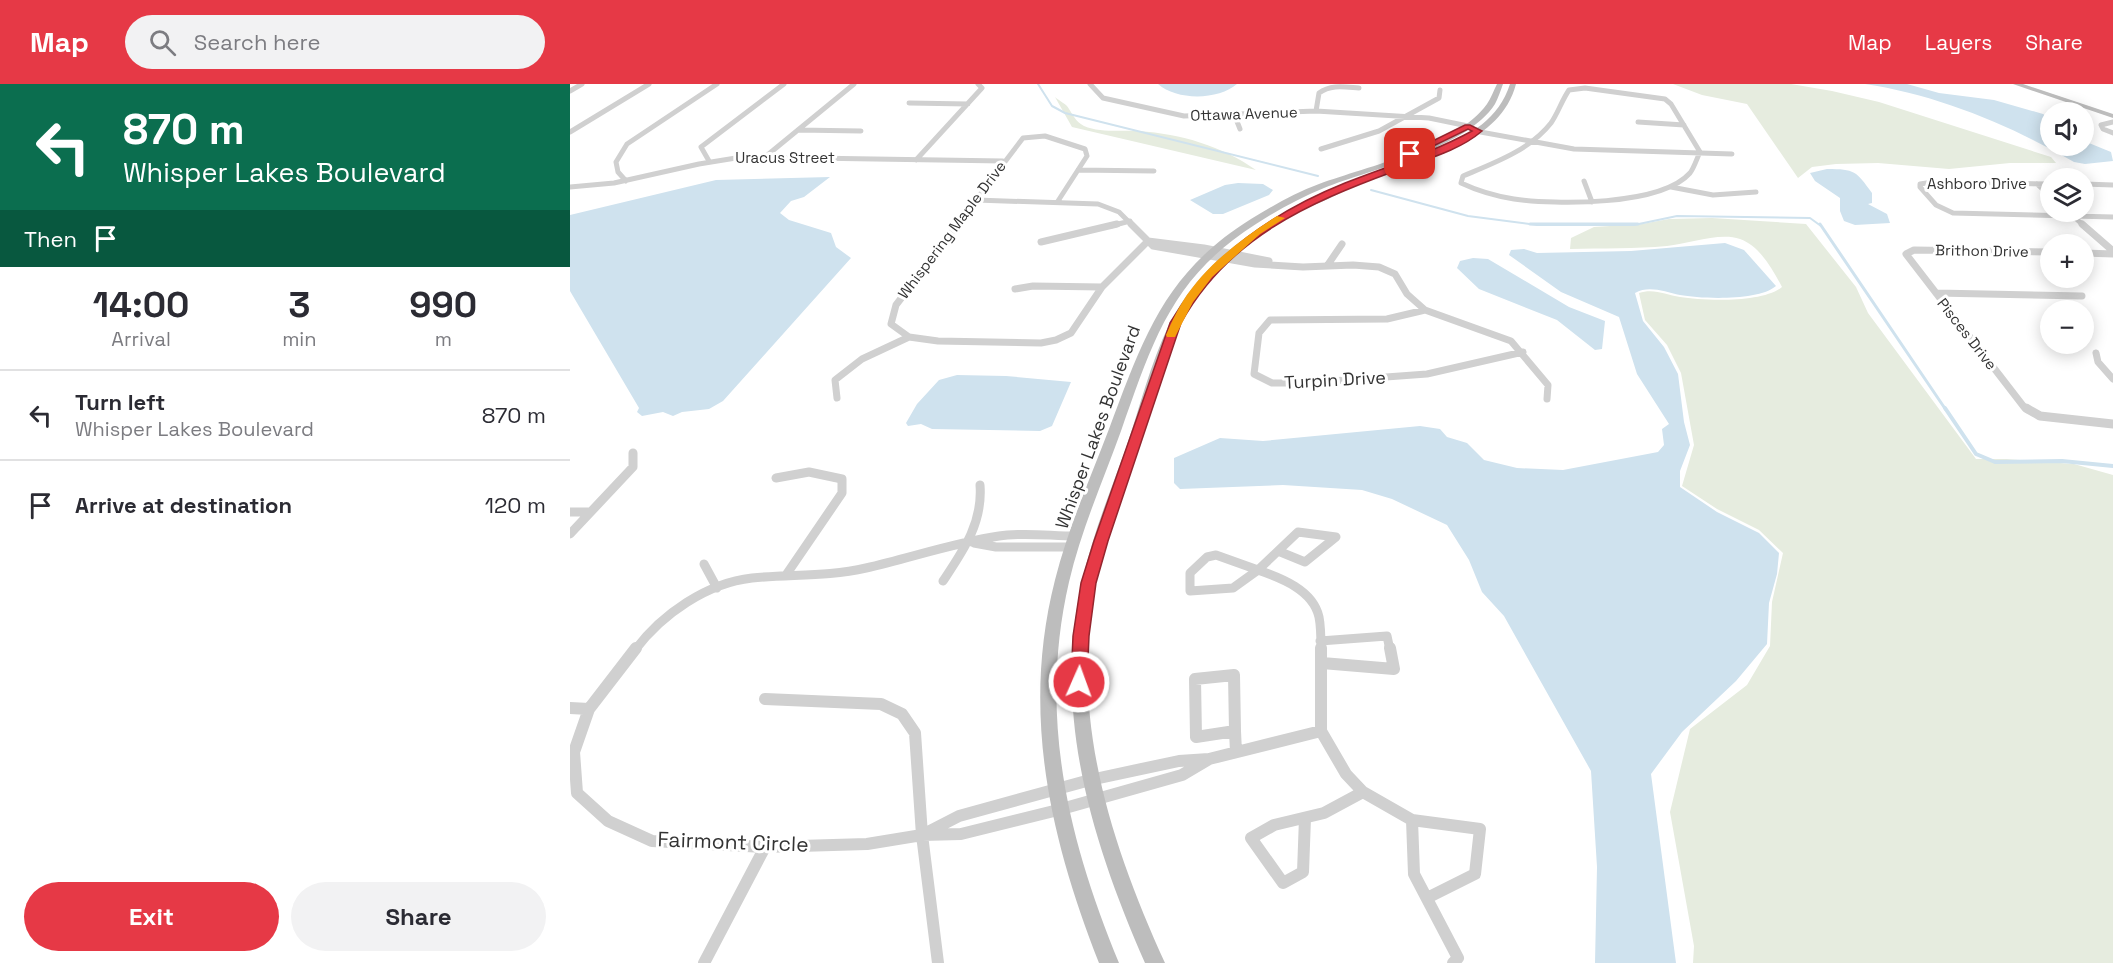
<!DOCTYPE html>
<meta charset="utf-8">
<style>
body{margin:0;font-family:"Space Grotesk",sans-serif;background:#f2f2f3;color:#2b2b33;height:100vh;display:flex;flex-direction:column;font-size:22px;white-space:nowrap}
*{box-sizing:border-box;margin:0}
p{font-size:20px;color:#7c7c81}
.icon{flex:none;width:33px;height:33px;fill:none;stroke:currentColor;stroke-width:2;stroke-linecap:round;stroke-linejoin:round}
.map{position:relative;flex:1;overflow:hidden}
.details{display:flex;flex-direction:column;background:#fff;width:570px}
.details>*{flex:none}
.banner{background:#0b6e4f;color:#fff;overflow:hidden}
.buttons{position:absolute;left:1470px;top:18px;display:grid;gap:12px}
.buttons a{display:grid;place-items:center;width:54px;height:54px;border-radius:50%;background:#fff;box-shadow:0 3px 15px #0003;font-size:30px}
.pin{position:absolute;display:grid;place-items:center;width:51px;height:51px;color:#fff;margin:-26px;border-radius:12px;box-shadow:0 3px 9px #0006}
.me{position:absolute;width:66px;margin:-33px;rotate:2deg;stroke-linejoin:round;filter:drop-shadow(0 0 4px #0008)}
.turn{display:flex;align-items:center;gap:21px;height:126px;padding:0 24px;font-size:27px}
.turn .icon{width:78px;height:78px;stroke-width:2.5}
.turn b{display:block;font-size:42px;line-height:51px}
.then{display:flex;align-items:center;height:57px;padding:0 24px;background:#0003;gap:12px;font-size:22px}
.eta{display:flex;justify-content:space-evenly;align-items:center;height:102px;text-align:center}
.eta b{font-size:36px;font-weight:700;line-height:42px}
.cta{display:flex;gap:12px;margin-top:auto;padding:12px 24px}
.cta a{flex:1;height:69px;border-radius:36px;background:#e63946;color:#fff;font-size:24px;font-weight:700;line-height:69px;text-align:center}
.cta a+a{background:#f2f2f3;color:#2b2b33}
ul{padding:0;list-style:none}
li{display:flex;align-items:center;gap:18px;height:90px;padding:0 24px;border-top:2px solid #e1e1e2}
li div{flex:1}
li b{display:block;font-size:22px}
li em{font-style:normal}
header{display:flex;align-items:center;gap:36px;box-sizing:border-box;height:84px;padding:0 30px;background:#e63946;color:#fff}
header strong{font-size:28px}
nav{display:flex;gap:33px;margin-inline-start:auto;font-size:21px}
.search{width:420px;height:54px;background:#f2f2f3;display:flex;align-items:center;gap:15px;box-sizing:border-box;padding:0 21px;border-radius:33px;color:#7c7c81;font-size:22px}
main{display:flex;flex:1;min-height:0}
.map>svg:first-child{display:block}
</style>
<header>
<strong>Map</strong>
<div class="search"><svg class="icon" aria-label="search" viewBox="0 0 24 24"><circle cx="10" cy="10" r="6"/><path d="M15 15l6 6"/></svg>Search here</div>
<nav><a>Map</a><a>Layers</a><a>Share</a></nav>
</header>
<main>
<section class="details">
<div class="banner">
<div class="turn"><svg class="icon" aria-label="left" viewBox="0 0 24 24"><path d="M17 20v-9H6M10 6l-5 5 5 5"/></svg><div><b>870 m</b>Whisper Lakes Boulevard</div></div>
<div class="then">Then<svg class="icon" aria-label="arrive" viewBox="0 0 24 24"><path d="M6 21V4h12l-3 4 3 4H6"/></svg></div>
</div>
<div class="eta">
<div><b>14:00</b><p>Arrival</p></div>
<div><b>3</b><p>min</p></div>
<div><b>990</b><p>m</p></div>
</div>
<ul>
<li><svg class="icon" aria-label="left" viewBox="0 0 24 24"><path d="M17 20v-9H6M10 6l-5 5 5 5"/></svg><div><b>Turn left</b><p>Whisper Lakes Boulevard</p></div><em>870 m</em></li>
<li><svg class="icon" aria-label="arrive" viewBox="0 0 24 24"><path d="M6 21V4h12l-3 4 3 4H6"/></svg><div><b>Arrive at destination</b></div><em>120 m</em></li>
</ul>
<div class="cta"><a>Exit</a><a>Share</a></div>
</section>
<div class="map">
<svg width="1543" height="879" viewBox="0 0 1543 879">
<rect width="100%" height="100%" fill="#fff"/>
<path fill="#e6ecdf" d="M1103,0H1221L1262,7L1309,18L1481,73L1486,79H1440L1379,85L1308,79L1266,80L1242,83L1228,94L1177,20L1132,11Z
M485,13C489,17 497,20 499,25C503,31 506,38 514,42C530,49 552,46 569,47C611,50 652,62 686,86L502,43Z
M1142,134L1236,140L1286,203L1298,229L1406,375H1436L1504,380L1543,391V879H1123L1124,862L1100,728L1120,645L1177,601L1200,562L1202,518L1213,469L1189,446L1147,425L1112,402L1124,361L1111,289L1097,261L1075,236L1069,209C1084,204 1096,211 1110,213C1135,217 1193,219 1212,203C1203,186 1190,162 1170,155C1149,148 1119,160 1097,162C1065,165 1033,164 1000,165L1001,154L1024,143L1072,140L1099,135Z"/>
<path fill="#cfe2ee" d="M588,0H667C649,16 607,17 588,0Z
M1295,0H1337L1369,9L1424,16L1473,30L1478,33L1473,41L1480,44V62H1514V57L1541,68L1543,77L1515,80L1504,78C1440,41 1368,11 1295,0Z
M1257,85C1285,85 1286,87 1302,109V119L1298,120L1317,130L1320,139L1285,141L1274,137L1270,127V114L1245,97L1240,89Z
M260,93L234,113L221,117L210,129L219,136L261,149L266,163L281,174L153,317L139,325L112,328L103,332L93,328L72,332L67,328L69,324L0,207V131L146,96Z
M668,99L693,100L703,106L699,111L653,130H643L620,116L655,101Z
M1155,159L1174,166L1206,202C1189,217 1132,215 1110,211C1095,208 1079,201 1065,209L1073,237L1094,263L1108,290L1114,338L1120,361L1110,387V403L1147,428L1189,449L1209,469L1207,490L1199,519L1197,560L1166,597L1112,648L1081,690L1106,879H1025L1027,783L1021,687L934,532L912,508L899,476L877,441L822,415L792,406L713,401L610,405L604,399V374L650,354L693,357L850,342L870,345L877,353L897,359L914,376L947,384L993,386L1088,368L1094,361L1092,345L1099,340L1067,290L1049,233L991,208L939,171L941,166L954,165L967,169L1061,167Z
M903,174L918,175L999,223L1035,237L1032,265L1025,266L987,236L909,205L887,184L890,177Z
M387,291L436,292L501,298L482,342L470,347L362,345L351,340L338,342L336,339L347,320L369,296Z"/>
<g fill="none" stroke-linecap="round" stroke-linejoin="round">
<path stroke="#cfe2ee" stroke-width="2" d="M468,0L482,22L495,29L748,92
M801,106L898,132L967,141H1064L1107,132L1240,134L1251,142"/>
<path stroke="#cfe2ee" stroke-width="3" d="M960,140H1068
M1250,140L1376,326"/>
<path stroke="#cfe2ee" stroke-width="4" d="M1375,324L1406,370L1425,378L1492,377L1543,382"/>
<path stroke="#d0d0d0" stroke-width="5" d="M520,0L533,14L614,32L746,27L859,34L898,42L908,47
M1015,4L1095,15L1101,20L1130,68C1127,74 1124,84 1120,89C1091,122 985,121 944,115C925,112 908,107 891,99L893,92C924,79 960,66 981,39C988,29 992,16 999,6Z
M0,7L12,0
M339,19L398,20
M746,27L749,9C761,0 775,3 789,4
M664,30L670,45
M1068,38L1114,41
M1543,38L1531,41L1533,45L1543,49
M228,46L291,47
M905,47L1004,65L1162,70
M0,48L79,0
M751,65L809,47L869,14L870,6
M195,73L284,0
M346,76L412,4L408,0
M139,77L131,63L214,0
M508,86L584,87
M56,97L48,88L46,78L57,60L147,0
M1014,97L1022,118
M1467,100L1480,112
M1480,100L1363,98L1350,100V103L1366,121L1383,129L1543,133
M1514,100L1543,101
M0,103L44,99L129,80L172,73L433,77
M1101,103L1143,111L1186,108
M406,116L528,120L549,128L563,142
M1502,131L1514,142
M386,142L453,54L475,52L515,65L517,72L488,117
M541,142L560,137"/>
<path stroke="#d0d0d0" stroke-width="7" d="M388,140L326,221L321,240L339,253L368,257L471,259L486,256L501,249L532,203L578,157
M561,140L583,162L685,180L733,183L783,181L809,183L825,190L837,210L855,226L941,257L978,301L977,315
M1512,140L1543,167
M578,157L634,164L699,177
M471,158L547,140
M1514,169L1543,170
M757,182L772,160
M445,205L463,202L532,203
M1366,209L1512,212
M855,226L817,235L700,236L689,249L684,290L702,299H734L857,290L953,268
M1526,269L1528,278L1543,295
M267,314L265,296L292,275L339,253
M1458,326L1454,323L1336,170L1344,166L1480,168"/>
<path stroke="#d0d0d0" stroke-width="9" d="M1456,324L1470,332L1543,340
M206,394L239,388L272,395V409L216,491
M0,428H20
M728,448L766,453L735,478L708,467Z
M0,450L63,383V369
M404,459L426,463H502
M646,471L688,486L663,504L620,507V489L637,473Z
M134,480L147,504
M688,486C711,494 743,506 749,533C751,543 751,555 751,566
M688,486L708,467
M373,497C393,467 413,439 410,401
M750,557L817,552L820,566
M65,566C92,530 137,499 182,494C220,490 258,493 296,484C340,474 383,459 429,452C453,448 481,452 506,452"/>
<path stroke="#d0d0d0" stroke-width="12" d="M66,564L19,625L4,668L7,709L38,737L82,757L195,763L297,760L352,751L391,750L488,726L612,691L639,675
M751,564V647L776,690L793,708L842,736L844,790L888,874L883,879
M752,579L824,585L820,564
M664,591L665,647L626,653L625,595Z
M195,615L311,620L332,630L345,649L352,751L368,879
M0,624L19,625
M665,647L666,668
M735,734L733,788L713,799L681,754L704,741L754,729L793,708
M842,736L910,745L905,790L857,814
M354,750L389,732L520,696L609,677L639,675L751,647
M134,879L195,763"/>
<path fill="#bdbdbd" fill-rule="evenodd" d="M927,0H933C931,6 928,14 925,20C896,65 801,85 754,104C730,114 707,126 686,140C601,194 583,257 551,347C533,397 511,446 499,498C468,632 498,755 549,879H529C480,754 451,629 485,496C498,444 520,395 539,345C573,255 594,189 681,135C702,122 725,109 749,100C798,82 886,63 917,20C921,14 924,6 927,0Z
M940,0H946C938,30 917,47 890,61C883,64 876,69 868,69V65C900,51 929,35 940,0Z
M1443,0H1453L1543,30V34Z
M771,101L778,103C765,114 745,120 730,127C697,145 665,167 640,195C601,237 589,298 572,352C557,400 536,448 526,498C499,632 540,758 595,879H575C522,758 482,630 512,498C522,452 540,408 556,364C570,323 580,280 599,241C634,170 702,132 771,101Z"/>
</g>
<path fill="#e63946" stroke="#96252e" stroke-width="1.5" d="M895,41H900L912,47C889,67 854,76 825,87C738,119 658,154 611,239L538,457L526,499L519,552L517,598L515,602H504L501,598L503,552L511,499L524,457L600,239C640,171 703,128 775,99C818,82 862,69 902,47L898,45L843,72L836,70Z"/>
<path fill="#f59e0b" d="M707,132L715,134L690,150L642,193L623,218L605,253H597L596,251C601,240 606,228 613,217C635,182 673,153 707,132Z"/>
<g text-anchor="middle" stroke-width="6" stroke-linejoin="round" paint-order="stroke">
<g font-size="15" fill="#333" stroke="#fff">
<text transform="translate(674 30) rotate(-2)" y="5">Ottawa Avenue</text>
<text x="215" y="79">Uracus Street</text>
<text x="1407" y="105">Ashboro Drive</text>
<text transform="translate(382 146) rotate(-53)" y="5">Whispering Maple Drive</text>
<text transform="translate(1412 167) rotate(1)" y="5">Brithon Drive</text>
<text transform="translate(1397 250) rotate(52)" y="5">Pisces Drive</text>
</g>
<g font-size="18" fill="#333" stroke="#fff">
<text transform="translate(765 296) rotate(-3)" y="6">Turpin Drive</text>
<text transform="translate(528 343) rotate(-70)" y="6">Whisper Lakes Boulevard</text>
</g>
<g font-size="21" fill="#333" stroke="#fff">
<text transform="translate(163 758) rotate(2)" y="7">Fairmont Circle</text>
</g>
</g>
</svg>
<div class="buttons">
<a><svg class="icon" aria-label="sound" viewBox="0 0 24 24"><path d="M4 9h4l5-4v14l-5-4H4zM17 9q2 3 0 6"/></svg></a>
<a><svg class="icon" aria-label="layers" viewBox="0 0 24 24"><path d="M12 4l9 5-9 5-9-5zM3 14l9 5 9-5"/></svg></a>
<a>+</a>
<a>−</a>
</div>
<div class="pin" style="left:840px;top:70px;background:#d93025"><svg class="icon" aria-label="arrive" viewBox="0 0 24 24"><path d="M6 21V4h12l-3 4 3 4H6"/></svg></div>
<svg class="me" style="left:509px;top:598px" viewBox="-20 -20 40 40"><circle r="17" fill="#e63946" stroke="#fff" stroke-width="3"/><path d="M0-11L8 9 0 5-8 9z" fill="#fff"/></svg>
</div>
</main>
